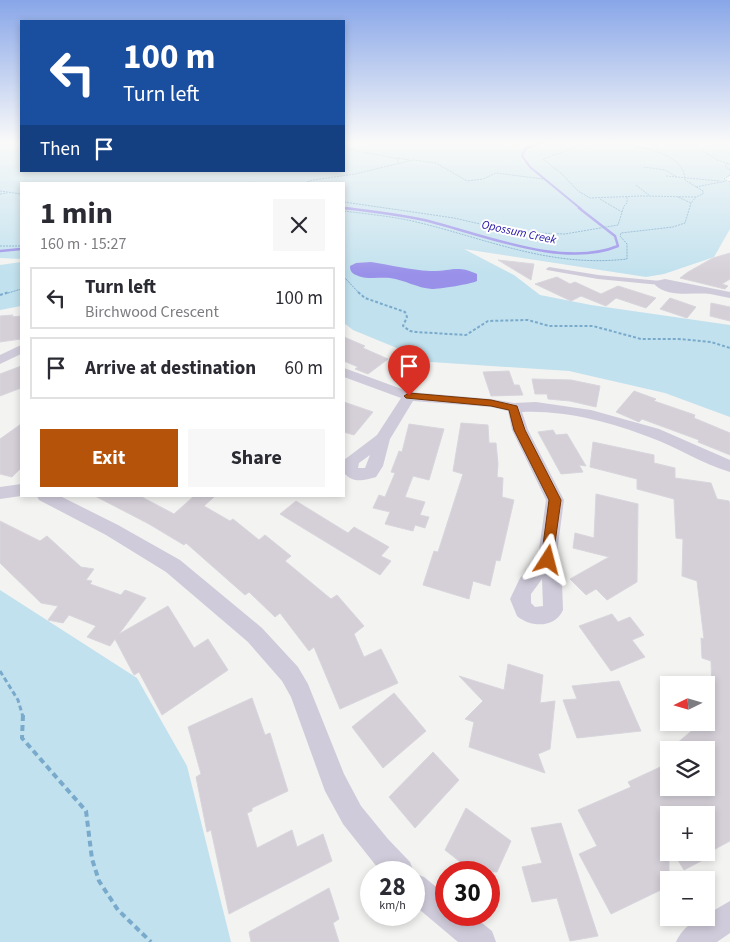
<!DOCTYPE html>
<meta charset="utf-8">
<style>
body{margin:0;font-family:"Source Sans 3",sans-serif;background:#f7f7f7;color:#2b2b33;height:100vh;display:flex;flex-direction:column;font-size:19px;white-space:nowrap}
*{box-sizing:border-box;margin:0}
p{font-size:16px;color:#7c7c81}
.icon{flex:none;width:28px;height:28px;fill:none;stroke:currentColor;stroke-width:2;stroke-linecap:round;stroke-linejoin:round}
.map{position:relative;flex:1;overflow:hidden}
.side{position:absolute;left:20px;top:182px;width:325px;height:315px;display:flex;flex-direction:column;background:#fff;border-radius:0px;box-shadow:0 2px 8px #0003}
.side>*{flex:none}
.banner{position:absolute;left:20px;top:20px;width:325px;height:152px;border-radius:0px;box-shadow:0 2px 8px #0003;background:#1a4fa0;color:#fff;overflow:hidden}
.needle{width:32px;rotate:265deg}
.controls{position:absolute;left:660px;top:676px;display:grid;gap:10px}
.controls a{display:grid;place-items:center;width:55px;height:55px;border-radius:0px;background:#fff;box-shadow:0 2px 8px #0003;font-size:25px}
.speed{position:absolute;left:360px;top:861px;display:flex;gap:10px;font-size:25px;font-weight:700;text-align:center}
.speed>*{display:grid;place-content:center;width:65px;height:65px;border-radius:50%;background:#fff;box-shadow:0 2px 8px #0003;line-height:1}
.speed small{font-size:12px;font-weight:400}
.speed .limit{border:8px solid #d22;background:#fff;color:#111}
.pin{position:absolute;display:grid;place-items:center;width:42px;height:42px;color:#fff;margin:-51px -21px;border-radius:50% 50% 50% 0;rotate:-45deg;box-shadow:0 0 5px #0007}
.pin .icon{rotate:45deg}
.me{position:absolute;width:55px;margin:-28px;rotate:9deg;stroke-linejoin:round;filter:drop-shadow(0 0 4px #0008)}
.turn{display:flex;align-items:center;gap:18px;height:105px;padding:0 20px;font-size:22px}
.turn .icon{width:65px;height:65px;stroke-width:2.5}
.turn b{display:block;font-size:35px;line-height:42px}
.then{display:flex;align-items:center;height:48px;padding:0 20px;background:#0003;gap:10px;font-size:19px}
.round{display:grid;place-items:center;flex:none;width:52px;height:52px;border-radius:0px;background:#f7f7f7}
.overview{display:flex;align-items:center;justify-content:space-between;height:85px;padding:0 20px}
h1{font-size:30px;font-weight:700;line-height:38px}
.cta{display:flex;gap:10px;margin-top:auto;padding:10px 20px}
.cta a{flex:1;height:58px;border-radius:0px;background:#b45309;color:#fff;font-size:20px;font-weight:700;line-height:58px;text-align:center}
.cta a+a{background:#f7f7f7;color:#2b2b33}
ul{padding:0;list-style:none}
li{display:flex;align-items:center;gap:15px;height:62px;margin:0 10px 8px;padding:0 10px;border:2px solid #e1e1e2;border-radius:0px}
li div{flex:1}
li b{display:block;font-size:19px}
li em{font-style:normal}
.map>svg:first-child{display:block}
</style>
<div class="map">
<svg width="730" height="942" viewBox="0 0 730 942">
<rect width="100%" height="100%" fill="#f3f3f1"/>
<path fill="#c1e1ee" d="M0,142H21V171H344V142H730V176L723,179L730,183V229L714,257L664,274L646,277L464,249L514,275L540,295L591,305L730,325V417L665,393L569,371L431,362L353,330L344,323V184H21V259L0,258Z
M21,262V306L0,310V265Z
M0,590L137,678L187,766L231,942H0Z"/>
<path fill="#9990e9" d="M371,262C391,265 410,270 430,271C449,272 457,264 477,274V281C472,284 439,289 432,289C417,288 405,280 390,278C380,277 365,280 356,275C351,273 350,270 350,266L356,263Z"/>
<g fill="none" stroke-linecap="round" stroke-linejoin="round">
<path stroke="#9990e9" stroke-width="2" d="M547,142L526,148L522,156L530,167L581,209
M344,208L354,209"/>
<path stroke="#9990e9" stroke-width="2.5" d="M344,208C371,211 397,214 424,220C479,233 563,269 618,246L615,236L579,208
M0,251L21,249"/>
</g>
<path fill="#d5d0d8" stroke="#d9d5dc" d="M730,253V279L722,284L728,286L725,289L680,278L688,272L713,258Z
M498,260L534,264L531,280Z
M557,277L570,284L575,282L601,294L618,286L656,298L646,308L616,298L606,306L581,296L571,301L535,284Z
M670,298L696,307L687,318L660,309Z
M711,303L730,307V321L710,316Z
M13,315L12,317L21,316V339L0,342V316Z
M344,337L365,346L363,348L388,359L368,374L355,369L358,367L344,361Z
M407,360L424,365L410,386L393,380Z
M21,366V388L0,396V374Z
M509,371L514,385H519L523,395L491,396L483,372Z
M532,379L571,380L600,386L596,407L570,401L548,399L547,394H535Z
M634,391L656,399L654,401L695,415L694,418L730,433V455L698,442L699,440L642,419L639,422L616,412Z
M344,402L373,412L354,435L344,432Z
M461,423L488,425L489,443H496L498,464L497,477L503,478L502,497L514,500L500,561L496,560L490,586L473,581L469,599L423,585L434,551L438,552L463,474L453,471Z
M21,424V468L12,477L0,474V439Z
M409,424L444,429L429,480L413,476L405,497L425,502L420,515L429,517L425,528L415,525L413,531L385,524L390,512L373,508L379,495L385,497L395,473L391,472L399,451L402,452Z
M553,430L556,435L567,434L586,466L579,465L583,472L561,474L538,432Z
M593,442L654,455V463L675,468V478L711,483L717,499L729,501L730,505V841L706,854V815H669V886L611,914L579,854L597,846L578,810L631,787L628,782L669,763V788H706V750H669L702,722H706V690L712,693L711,661L702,658L701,638L704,639L697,581L682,576L683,539L676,538L674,499L637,489V479L590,467Z
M596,494L638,504L637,582L607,600L596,589L586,595L570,579L609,557L573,548L575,533L594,538Z
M95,496H140L174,514L194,496H215L204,506L230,521L233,519L259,540L265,535L291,556L285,561L331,599L337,595L364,626L354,634L364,657L381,649L398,683L340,709L314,647L309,651L280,613L275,617L249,592L245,595L186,543L184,545L149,524Z
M296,501L348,533L354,527L389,547L381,556L391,561L380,575L280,514Z
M0,521L40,541L47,536L81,567L94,569L86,580L92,581L90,584L121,595L125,590L146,598L119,634L168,606L194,648L208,639L228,670L162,715L139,672L134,675L115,639L110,646L87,637L96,626L69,615L63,623L48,620L58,606L41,603L0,563Z
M612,614L618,622L630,617L644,635L632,640L645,657L611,671L579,626Z
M508,664L543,675L540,703L555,701L550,749L538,754L545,773L469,747L474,722L465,719L483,701L459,676L504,690Z
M619,681L641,731L577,738L563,700L577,699L572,686Z
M394,693L426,731L383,768L352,727Z
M252,698L265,735L270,733L288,791L252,808V811L247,813L257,848L292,830L297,847L323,834L332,861L229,914L211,830L207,832L196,777L201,774L188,727Z
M433,752L459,780L415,828L389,797Z
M466,808L511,841L497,872H473L445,850Z
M561,823L574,863L598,936L570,941L557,898L532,902L522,867L542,863L531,828Z
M673,852H697L703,860L684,870Z
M329,888L339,919L333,923L339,942H251L249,932Z"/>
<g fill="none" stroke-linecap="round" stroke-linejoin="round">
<path stroke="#7aaacb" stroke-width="1" stroke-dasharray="2 1" stroke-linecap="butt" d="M730,143L707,146L702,150L717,160L730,164
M615,144C637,146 685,152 685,180L703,191V194L696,197L642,196L590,198L578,191L562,174L543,159L579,146Z
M344,146C361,154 380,154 398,159V163
M398,158L410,160
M727,163L725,166L730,170
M644,167L665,170L677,177
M730,175L724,179L730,182
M666,176L720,181
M302,184L313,180L355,174L413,160L436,163L467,181L483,179L496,173L543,179
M636,185L650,196
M696,187L726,181
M0,191L21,194
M0,194L7,193
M678,197L691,203L696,197
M600,199L622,212
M344,202L454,218L515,232L565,234L618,225L624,206L627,203V197
M344,211C366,214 390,216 412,221C486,238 548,268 627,259V244L620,236L621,233L673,227L685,223L691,203
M0,246H21
M344,277L360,294
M5,294L21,289"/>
<path stroke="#7aaacb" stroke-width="2" stroke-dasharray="3 2" stroke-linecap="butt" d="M358,292L365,298L405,312L407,317L403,326L410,331L416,332L466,335L488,321L528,320L549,326H593L641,339H679L711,342L730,348
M0,295L9,292"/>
<path stroke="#7aaacb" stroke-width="3" stroke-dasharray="5 3" stroke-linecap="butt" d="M0,671L18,700L23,717"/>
<path stroke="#7aaacb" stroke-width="4" stroke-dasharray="6 4" stroke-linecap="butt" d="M23,715L22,738L86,811L92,859L99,881L118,910L151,942"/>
<path fill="#d0cbda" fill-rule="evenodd" d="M549,267L598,275L660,281L663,283L660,285L598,279L547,270L546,269Z"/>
<path fill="#d0cbda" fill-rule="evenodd" d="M665,279L730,292V298C723,297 717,295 710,294C693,292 668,298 655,285L656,281Z
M21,345V354L0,364V355Z
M344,368L410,392L491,399L514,403L536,402L591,410L659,429L730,460V472C702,464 677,447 649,437C611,422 564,410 522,412L528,430L564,500L556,560L562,582L563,610C555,628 531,628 517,616L510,599L520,578L538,557L546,500L512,430L508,411L491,407L413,401L390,439L383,466L376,477C363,481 353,483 344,473V460L377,435L401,398L344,377ZM370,455L365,468H358L359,463ZM542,579L543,606L535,607L531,603V594Z
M21,484V496L0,499V487Z
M37,496H60L118,525L180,560L262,628L298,667L308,684L344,774L361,806L388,839L410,862L414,872H381L343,824L325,791L291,697L282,681L248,642L166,572L106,535L39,500Z
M414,873L424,877L446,895V915H472L492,931L496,942H458L414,905Z
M730,901V933L717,942H676C681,931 693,918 706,918V915Z"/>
</g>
<linearGradient id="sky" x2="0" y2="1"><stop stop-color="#88a6e8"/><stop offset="0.52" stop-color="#fafaf9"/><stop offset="1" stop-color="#fafaf9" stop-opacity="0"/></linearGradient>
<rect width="730" height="274" fill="url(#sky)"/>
<path fill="#b45309" stroke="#753606" d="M409,393L491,400L517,406L525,430L561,500L552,564L548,565L543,564L541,560L549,500L514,430L509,410L491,406L406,398L404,396Z"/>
<g text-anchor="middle" stroke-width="4" stroke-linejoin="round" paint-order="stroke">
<g font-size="12" font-style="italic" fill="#2212a7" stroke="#fff">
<text transform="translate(519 232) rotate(12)" y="4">Opossum Creek</text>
</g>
</g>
</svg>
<div class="controls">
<a><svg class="needle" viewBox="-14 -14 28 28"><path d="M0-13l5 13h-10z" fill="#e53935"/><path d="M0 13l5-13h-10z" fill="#7c7c81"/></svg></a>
<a><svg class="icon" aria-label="layers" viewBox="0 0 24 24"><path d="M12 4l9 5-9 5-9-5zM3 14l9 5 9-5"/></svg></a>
<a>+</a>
<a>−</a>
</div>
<div class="speed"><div>28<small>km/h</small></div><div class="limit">30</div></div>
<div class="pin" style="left:409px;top:396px;background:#d93025"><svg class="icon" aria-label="arrive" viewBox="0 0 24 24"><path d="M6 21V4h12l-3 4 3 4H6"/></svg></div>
<svg class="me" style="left:548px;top:560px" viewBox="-20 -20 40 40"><path d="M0-17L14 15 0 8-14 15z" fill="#b45309" stroke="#fff" stroke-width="4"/></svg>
<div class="banner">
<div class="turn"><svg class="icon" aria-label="left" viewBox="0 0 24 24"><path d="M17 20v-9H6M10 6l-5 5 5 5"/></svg><div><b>100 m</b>Turn left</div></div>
<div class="then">Then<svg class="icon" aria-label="arrive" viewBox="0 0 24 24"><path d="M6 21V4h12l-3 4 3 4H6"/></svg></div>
</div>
<section class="side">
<div class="overview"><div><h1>1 min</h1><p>160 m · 15:27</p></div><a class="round"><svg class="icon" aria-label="close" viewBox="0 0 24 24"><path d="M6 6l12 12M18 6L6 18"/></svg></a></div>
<ul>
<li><svg class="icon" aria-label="left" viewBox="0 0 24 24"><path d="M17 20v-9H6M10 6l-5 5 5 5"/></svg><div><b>Turn left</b><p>Birchwood Crescent</p></div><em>100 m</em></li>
<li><svg class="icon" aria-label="arrive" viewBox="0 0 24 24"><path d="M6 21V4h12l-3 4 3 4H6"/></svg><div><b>Arrive at destination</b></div><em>60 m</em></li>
</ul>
<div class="cta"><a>Exit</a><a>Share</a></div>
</section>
</div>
